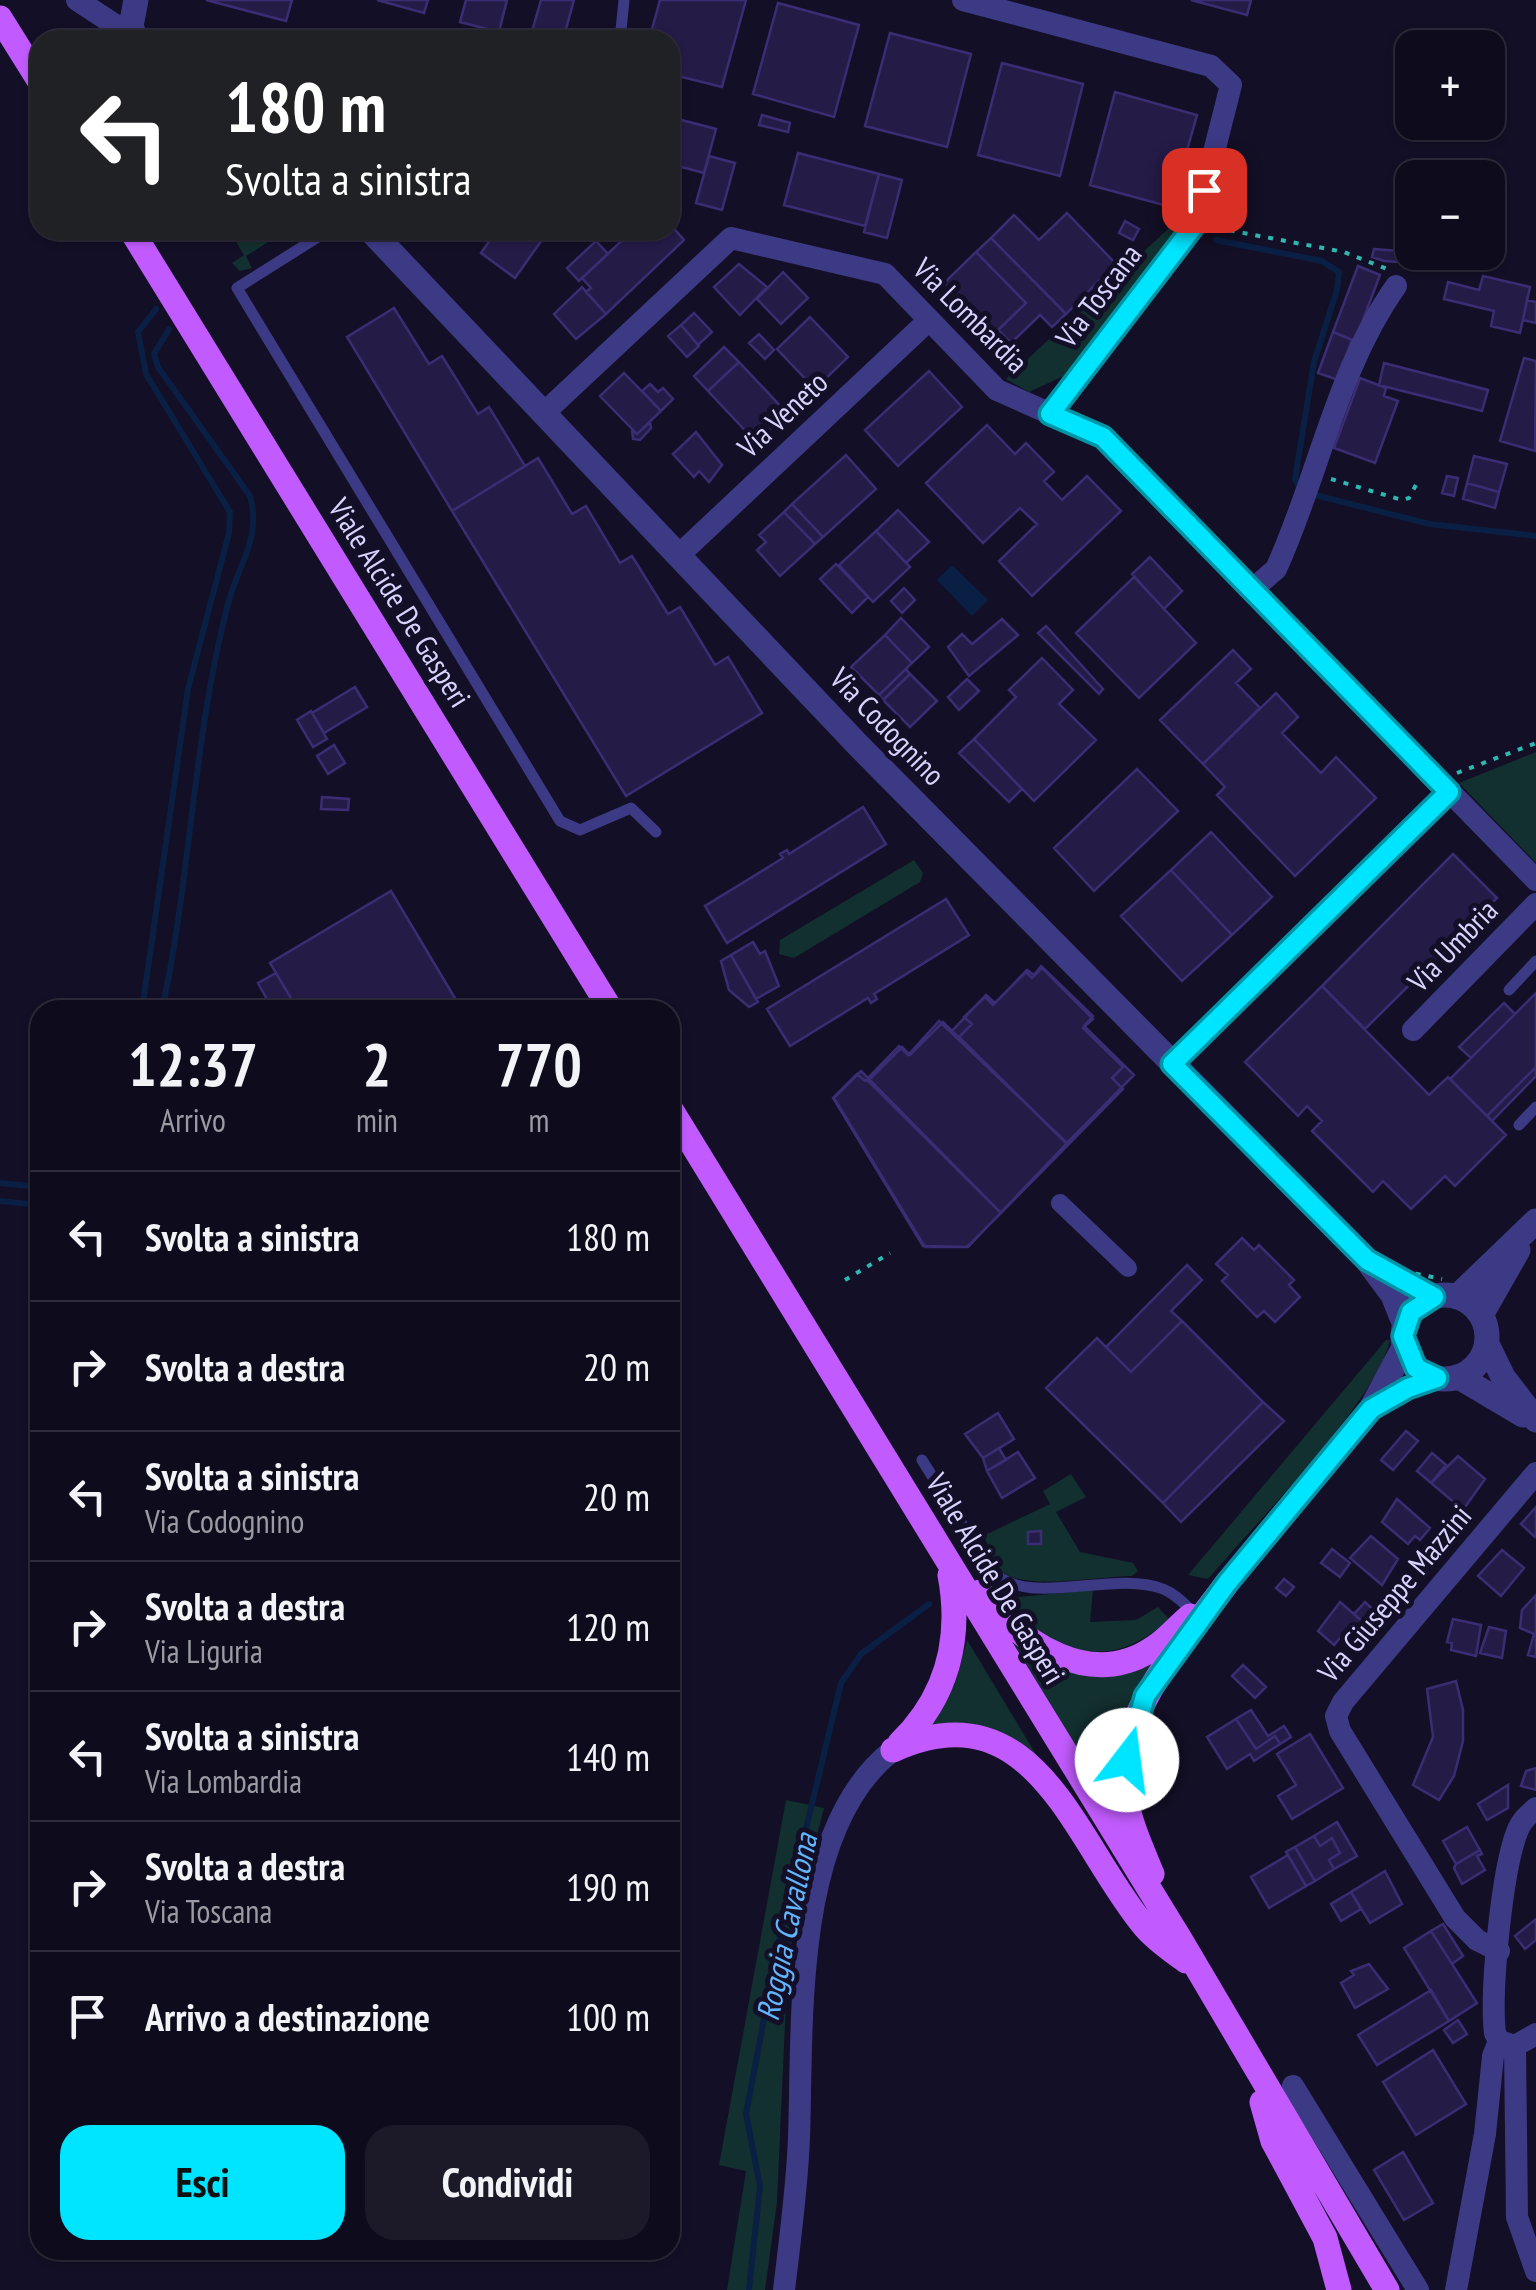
<!DOCTYPE html>
<html lang="it">
<meta charset="utf-8">
<style>
body{margin:0;font-family:"PT Sans Narrow",sans-serif;background:#1c1929;color:#f1f3f6;height:100vh;display:flex;flex-direction:column;font-size:38px;white-space:nowrap}
*{box-sizing:border-box;margin:0}
p{font-size:32px;color:#9b9ba3}
.icon{flex:none;width:55px;height:55px;fill:none;stroke:currentColor;stroke-width:2;stroke-linecap:round;stroke-linejoin:round}
.map{position:relative;flex:1;overflow:hidden}
.details{position:absolute;left:30px;top:1000px;width:650px;height:1260px;display:flex;flex-direction:column;background:#0e0b1c;border-radius:30px;box-shadow:0 2px 8px #0004,0 0 0 2px #2e2b3b}
.details>*{flex:none}
.guide{position:absolute;left:30px;top:30px;width:650px;height:210px;border-radius:30px;box-shadow:0 2px 8px #0004,0 0 0 2px #2e2b3b;background:#202124;color:#fff;overflow:hidden}
.buttons{position:absolute;left:1395px;top:30px;display:grid;gap:20px}
.buttons a{display:grid;place-items:center;width:110px;height:110px;border-radius:20px;background:#0e0b1c;box-shadow:0 2px 8px #0004,0 0 0 2px #2e2b3b;font-size:50px}
.pin{position:absolute;display:grid;place-items:center;width:85px;height:85px;color:#fff;margin:-42px;border-radius:20px;box-shadow:0 5px 15px #0006}
.me{position:absolute;width:110px;margin:-55px;rotate:15deg;stroke-linejoin:round;filter:drop-shadow(0 0 8px #0008)}
.turn{display:flex;align-items:center;gap:35px;height:210px;padding:0 30px;font-size:45px}
.turn .icon{width:130px;height:130px;stroke-width:2.5}
.turn b{display:block;font-size:70px;line-height:85px}
.eta{display:flex;justify-content:space-evenly;align-items:center;height:170px;text-align:center}
.eta b{font-size:60px;font-weight:800;line-height:70px}
.action{display:flex;gap:20px;margin-top:auto;padding:20px 30px}
.action a{flex:1;height:115px;border-radius:30px;background:#00e5ff;color:#111;font-size:40px;font-weight:800;line-height:115px;text-align:center}
.action a+a{background:#1c1929;color:#f1f3f6}
ul{padding:0;list-style:none}
li{display:flex;align-items:center;gap:30px;height:130px;padding:0 30px;border-top:2px solid #2e2b3b}
li div{flex:1}
li b{display:block;font-size:38px}
li em{font-style:normal}
.map>svg:first-child{display:block}
</style>
<div class="map">
<svg width="1536" height="2290" viewBox="0 0 1536 2290">
<rect width="100%" height="100%" fill="#130f26"/>
<path fill="#12302f" d="M1171,220L1182,223L1066,375L1029,392L1006,379L1168,229Z
M229,230H297L299,236L293,243L279,235L246,256L252,268L240,271L232,263L244,255Z
M1536,752V863L1459,783Z
M914,860L923,873L920,882L794,958L779,954L780,940Z
M1386,1340H1390C1377,1401 1253,1526 1208,1579L1188,1575Z
M1071,1474L1086,1497L1056,1512L1080,1552L1133,1563L1138,1571L1132,1576C1100,1576 1022,1592 1000,1570C993,1562 990,1547 983,1536L1050,1504L1043,1491Z
M987,1580L1018,1597L1093,1590L1090,1622L1136,1620L1158,1607L1169,1619C1101,1683 1036,1644 987,1580Z
M967,1640L1040,1761L920,1733L955,1684Z
M1013,1642L1050,1665L1154,1662L1134,1692L1118,1736L1116,1813Z
M786,1800L824,1808L795,1919L787,1980L777,2202L765,2290H727L746,2171L719,2165Z"/>
<path fill="#0a1f44" d="M952,565L988,600L972,616L937,580Z"/>
<g fill="none" stroke-linecap="round" stroke-linejoin="round">
<path stroke="#0a1f44" stroke-width="6" d="M1216,240L1322,261L1339,272L1337,290L1314,362L1295,479L1300,489
M1311,494L1430,524L1536,536
M142,1010L188,689L229,533L230,512L146,374L138,332L156,309
M162,1010C191,877 193,737 228,604C238,565 262,538 250,496L158,367L154,354L169,329
M0,1183L40,1187
M0,1201L40,1205
M749,2290L760,2186L746,2114L778,1945L841,1683L861,1654L929,1604"/>
</g>
<path fill="#241b47" stroke="#3b2d73" stroke-width="2.5" d="M206,0H292L286,21Z
M377,0H428L424,13Z
M466,0H507L499,32L460,22Z
M541,0H574L563,40L531,35Z
M660,0H746L722,87L670,74V40H649Z
M1191,0H1251L1247,15Z
M778,3L859,25L834,117L753,94Z
M890,33L971,54L947,147L865,126Z
M1002,63L1083,84L1060,176L978,155Z
M1115,92L1197,115L1171,207L1090,185Z
M762,115L790,123L788,132L759,125Z
M670,117L716,129L704,173L670,164Z
M798,153L879,174L865,226L784,205Z
M709,156L735,163L722,210L696,203Z
M879,174L902,180L887,238L864,232Z
M1067,213L1116,264L1066,314L991,238L1014,215L1039,240Z
M1125,221L1139,229L1133,240L1119,233Z
M670,224L684,240L606,314L586,292L591,288L582,278L633,230H670Z
M497,230H549L515,278L481,253Z
M991,238L1066,314L1052,327L1040,315L1011,343L998,330L1026,303L976,252Z
M596,241L608,254L579,281L567,268Z
M1374,249L1412,252H1440L1438,262L1429,259L1427,264L1384,261L1372,257Z
M976,252L1026,303L994,334L944,283Z
M739,264L767,287L740,315L714,287Z
M1358,266L1380,275L1355,341L1333,332Z
M783,272L808,298L781,324L757,299Z
M1483,276L1530,287L1520,333L1491,326L1494,311L1444,299L1448,282L1479,290Z
M582,287L606,314L576,339L554,314Z
M1527,300L1536,302V323L1523,320Z
M394,308L429,364L442,356L478,414L489,407L525,466L452,511L347,337Z
M694,313L712,332L698,345L681,325Z
M810,317L848,357L815,389L777,349Z
M681,325L699,346L687,357L668,336Z
M1333,332L1352,340L1338,380L1318,373Z
M759,334L774,350L765,359L749,343Z
M724,347L739,362L708,391L694,376Z
M1524,358L1536,361L1535,451L1500,441Z
M739,362L787,413L756,442L708,391Z
M1384,363L1488,390L1482,411L1379,385Z
M929,371L962,407L898,466L865,430Z
M624,373L661,411L637,434L600,396Z
M1360,378L1386,388L1384,396L1398,401L1375,463L1334,448Z
M650,384L658,392L663,388L673,399L661,411L642,391Z
M650,422L651,428L640,440L633,439L632,430L637,434Z
M987,425L1015,454L1026,443L1054,472L1044,481L1062,500L1087,476L1121,511L1032,596L999,561L1037,524L1020,508L983,543L926,483Z
M696,432L722,465L709,482L699,471L694,477L673,454Z
M846,455L876,489L823,537L792,504Z
M1474,456L1507,464L1499,492L1467,483Z
M538,458L572,514L586,506L620,563L632,556L668,614L680,607L715,665L728,657L762,713L626,796L452,511Z
M1447,476L1458,478L1454,496L1442,493Z
M1467,483L1499,492L1495,508L1463,499Z
M792,504L823,537L815,544L784,512Z
M898,510L929,542L906,563L876,531Z
M784,512L815,544L780,576L757,550L766,542L759,535Z
M876,531L910,567L873,602L839,565Z
M1150,557L1182,591L1164,609L1132,574Z
M836,564L868,597L852,613L820,579Z
M1134,577L1196,643L1139,698L1076,633Z
M904,588L915,600L902,613L891,601Z
M901,618L929,647L912,663L885,635Z
M1002,619L1018,635L969,676L948,647L962,634L972,644Z
M1046,626L1103,689L1099,694L1038,633Z
M885,635L912,663L879,695L851,667Z
M1233,650L1251,669L1236,683L1260,708L1203,764L1160,720Z
M1042,658L1073,690L1059,704L1096,740L1034,801L974,739L1016,697L1009,690Z
M906,669L910,674L883,700L879,695Z
M910,674L937,701L910,727L883,700Z
M967,679L979,691L959,710L948,697Z
M355,687L367,707L324,733L312,713Z
M1276,693L1298,717L1282,733L1321,773L1336,757L1376,798L1295,876L1217,795L1225,787L1203,764Z
M311,711L327,739L313,747L297,720Z
M974,739L1022,789L1009,802L959,753Z
M334,745L345,763L328,774L317,756Z
M1137,769L1178,811L1094,891L1054,848Z
M322,797L349,799L348,810L321,809Z
M863,807L886,844L727,943L705,906L783,858L780,854L787,850L789,854Z
M1211,832L1272,897L1232,935L1171,870Z
M1453,854L1497,898L1365,1029L1322,986Z
M1171,870L1232,935L1182,981L1121,916Z
M391,891L462,1010H298L270,963Z
M946,899L969,935L874,994L877,999L871,1003L868,998L790,1046L767,1009Z
M753,942L760,954L765,951L779,986L756,999L731,955Z
M731,955L758,1002L749,1007L729,990L721,961Z
M1041,966L1093,1016L1084,1026L1134,1075L1067,1143L951,1032L986,995L995,1003L1027,970L1034,975Z
M1042,968L1093,1019L1083,1028L1123,1067L1112,1078L1123,1089L1068,1145L959,1037L972,1024L964,1017L985,997L993,1005L1026,972L1032,978Z
M276,973L298,1010H273L258,983Z
M1322,986L1429,1095L1448,1077L1506,1135L1455,1186L1445,1176L1411,1209L1383,1181L1373,1192L1312,1131L1322,1121L1307,1106L1298,1116L1245,1062Z
M1536,993V1067L1487,1116L1450,1079Z
M1504,1003L1515,1014L1471,1058L1459,1047Z
M939,1021L1067,1143L968,1247L923,1246L833,1098L857,1074L865,1081L899,1046L908,1055Z
M943,1022L1068,1145L1001,1213L868,1081L902,1047L910,1055Z
M1536,1067V1076L1492,1121L1487,1116Z
M861,1071L1001,1213L967,1247H925L834,1098Z
M1242,1238L1254,1250L1259,1245L1294,1280L1289,1285L1300,1297L1275,1322L1264,1311L1257,1317L1222,1281L1228,1275L1216,1264Z
M1187,1265L1202,1280L1171,1311L1182,1321L1131,1372L1106,1347Z
M1182,1321L1263,1402L1163,1503L1046,1388L1097,1338L1131,1372Z
M1263,1402L1284,1421L1181,1522L1163,1503Z
M998,1413L1014,1439L983,1458L965,1434Z
M1406,1431L1418,1441L1393,1470L1381,1460Z
M999,1448L1006,1460L987,1471L983,1458Z
M1018,1452L1035,1478L1002,1498L987,1471Z
M1432,1453L1446,1465L1431,1483L1417,1471Z
M1458,1456L1485,1479L1463,1510L1431,1483Z
M1397,1499L1430,1528L1420,1540L1415,1536L1408,1544L1382,1522Z
M1536,1507V1536L1535,1537L1521,1524Z
M1041,1531V1544H1028V1532Z
M1371,1536L1398,1559L1382,1585L1350,1558Z
M1332,1549L1350,1563L1340,1577L1321,1563Z
M1502,1550L1524,1568L1501,1596L1478,1576Z
M1284,1579L1294,1587L1286,1596L1276,1588Z
M1536,1595V1657L1528,1655L1534,1634L1520,1628L1522,1610Z
M1340,1602L1370,1628L1351,1648L1340,1638L1334,1645L1318,1631Z
M1365,1602L1382,1618L1372,1630L1354,1614Z
M1453,1619L1481,1625L1476,1656L1451,1650L1452,1643L1447,1642Z
M1489,1627L1506,1631L1502,1658L1480,1653Z
M1243,1665L1266,1687L1255,1698L1232,1676Z
M1456,1681L1463,1710V1741L1454,1776L1439,1800L1413,1785L1433,1737L1427,1689Z
M1251,1710L1268,1736L1284,1726L1291,1737L1280,1744L1275,1736L1256,1749L1236,1719Z
M1236,1719L1256,1749L1275,1736L1280,1744L1254,1761L1250,1754L1227,1769L1207,1737Z
M1310,1734L1343,1788L1292,1819L1278,1796L1296,1785L1277,1754Z
M1536,1768V1790L1521,1786L1526,1771Z
M1508,1785V1808L1487,1820L1478,1804Z
M1337,1822L1357,1856L1334,1869L1329,1860L1340,1853L1332,1838L1320,1846L1314,1836Z
M1467,1827L1480,1850L1456,1864L1443,1841Z
M1314,1836L1320,1846L1332,1838L1340,1853L1329,1860L1334,1869L1315,1881L1295,1847Z
M1295,1847L1315,1881L1306,1886L1286,1852Z
M1480,1850L1482,1854L1477,1856L1485,1870L1462,1884L1454,1868L1456,1864Z
M1288,1855L1306,1886L1269,1908L1251,1877Z
M1385,1871L1402,1904L1370,1923L1351,1892Z
M1351,1892L1361,1909L1341,1921L1331,1904Z
M1536,1919V1940L1525,1949L1515,1936Z
M1443,1924L1463,1956L1452,1964L1431,1931Z
M1431,1931L1477,2003L1449,2021L1404,1948Z
M1369,1964L1388,1989L1355,2008L1341,1983L1354,1975L1351,1971Z
M1431,1990L1449,2021L1377,2065L1358,2035Z
M1458,2020L1467,2034L1453,2043L1444,2030Z
M1433,2050L1466,2104L1416,2135L1383,2082Z
M1403,2152L1433,2203L1404,2220L1374,2170Z"/>
<g fill="none" stroke-linecap="round" stroke-linejoin="round">
<path stroke="#2fb8b0" stroke-width="4" stroke-dasharray="5 8" stroke-linecap="butt" d="M1217,228L1344,252L1387,269
M1331,479L1402,500L1409,498L1418,481
M1457,773L1536,743
M1403,1271L1442,1279
M845,1280L890,1253"/>
<path stroke="#3d3a85" stroke-width="11" d="M620,40L624,0
M329,230L237,288L560,821L580,830L631,808L656,832
M1509,990L1536,961
M1519,1125L1536,1107
M922,1460L991,1570C1027,1610 1112,1569 1163,1589C1176,1594 1185,1605 1194,1613"/>
<path stroke="#3d3a85" stroke-width="18" d="M1060,1203L1128,1268"/>
<path stroke="#3d3a85" stroke-width="22" d="M77,0L132,36
M963,0L1211,66L1231,85L1196,223L1050,413
M545,412L731,238L885,274L997,390L1103,437L1536,880
M679,555L929,320
M1254,588L1276,569C1319,475 1336,371 1396,286
M1413,1030L1536,904
M1172,1064L1449,791
M1499,1951L1477,1940L1455,1918L1340,1731L1336,1716L1343,1702L1536,1473
M1515,2046L1499,2041L1495,2033C1490,1991 1502,1871 1517,1832C1521,1821 1528,1815 1536,1808
M1515,2046L1517,2217L1536,2271
M1515,2046L1536,2034
M1293,2086L1418,2290
M784,2290C790,2239 797,2189 799,2138C803,2021 792,1828 893,1750
M1456,2290L1485,2134L1493,2056L1499,2041"/>
<path stroke="#3d3a85" stroke-width="25" d="M136,40L131,26L136,0
M370,230L857,744L1367,1260L1393,1295L1405,1325
M1403 1337a42 42 0 1 1 84 0a42 42 0 1 1-84 0Z
M1457,1297L1536,1221
M1481,1315L1518,1250
M1487,1344L1503,1377L1536,1420
M1459,1377L1523,1415
M1227,1583L1371,1409L1404,1347"/>
<path stroke="#c25bff" stroke-width="25" d="M0,18L40,82
M131,230L611,1010
M670,1108L1180,1939L1387,2290
M980,1592C1021,1643 1091,1692 1155,1647C1167,1639 1178,1626 1190,1616
M900,1743C947,1697 962,1639 950,1575
M893,1750C1036,1685 1075,1844 1145,1927C1157,1941 1172,1951 1186,1961
M1152,1874C1141,1847 1129,1822 1125,1793C1115,1712 1183,1644 1227,1583
M1262,2102L1273,2141L1325,2238L1339,2290"/>
</g>
<g fill="none" stroke-linecap="round" stroke-linejoin="round">
<defs>
<path id="route" d="M1127,1760L1145,1696L1227,1583L1371,1409L1408,1388L1437,1378L1416,1368L1403,1336L1411,1312L1434,1297L1367,1260L1172,1064L1449,792L1103,437L1050,414L1196,223L1204,190"/>
</defs>
<use href="#route" stroke="#0095a6" stroke-width="25"/>
<use href="#route" stroke="#00e5ff" stroke-width="18"/>
</g>
<g text-anchor="middle" stroke-width="10" stroke-linejoin="round" paint-order="stroke">
<g font-size="30" fill="#d9d4ff" stroke="#130f26">
<text transform="translate(1099 296) rotate(-53)" y="10">Via Toscana</text>
<text transform="translate(970 316) rotate(45)" y="10">Via Lombardia</text>
<text transform="translate(783 415) rotate(-43)" y="10">Via Veneto</text>
<text transform="translate(399 603) rotate(58)" y="10">Viale Alcide De Gasperi</text>
<text transform="translate(887 727) rotate(46)" y="10">Via Codognino</text>
<text transform="translate(1453 946) rotate(-46)" y="10">Via Umbria</text>
<text transform="translate(995 1579) rotate(59)" y="10">Viale Alcide De Gasperi</text>
<text transform="translate(1395 1594) rotate(-50)" y="10">Via Giuseppe Mazzini</text>
</g>
<g font-size="32" font-style="italic" fill="#62b6ff" stroke="#130f26">
<text transform="translate(787 1927) rotate(-78)" y="11">Roggia Cavallona</text>
</g>
</g>
</svg>
<div class="buttons">
<a>+</a>
<a>−</a>
</div>
<div class="pin" style="left:1204px;top:190px;background:#d93025"><svg class="icon" aria-label="arrive" viewBox="0 0 24 24"><path d="M6 21V4h12l-3 4 3 4H6"/></svg></div>
<svg class="me" style="left:1127px;top:1760px" viewBox="-20 -20 40 40"><circle r="19" fill="#fff"/><path d="M0-13L10 11 0 6-10 11z" fill="#00e5ff"/></svg>
<div class="guide">
<div class="turn"><svg class="icon" aria-label="left" viewBox="0 0 24 24"><path d="M17 20v-9H6M10 6l-5 5 5 5"/></svg><div><b>180 m</b>Svolta a sinistra</div></div>
</div>
<section class="details">
<div class="eta">
<div><b>12:37</b><p>Arrivo</p></div>
<div><b>2</b><p>min</p></div>
<div><b>770</b><p>m</p></div>
</div>
<ul>
<li><svg class="icon" aria-label="left" viewBox="0 0 24 24"><path d="M17 20v-9H6M10 6l-5 5 5 5"/></svg><div><b>Svolta a sinistra</b></div><em>180 m</em></li>
<li><svg class="icon" aria-label="right" viewBox="0 0 24 24"><path d="M7 20v-9h11M14 6l5 5-5 5"/></svg><div><b>Svolta a destra</b></div><em>20 m</em></li>
<li><svg class="icon" aria-label="left" viewBox="0 0 24 24"><path d="M17 20v-9H6M10 6l-5 5 5 5"/></svg><div><b>Svolta a sinistra</b><p>Via Codognino</p></div><em>20 m</em></li>
<li><svg class="icon" aria-label="right" viewBox="0 0 24 24"><path d="M7 20v-9h11M14 6l5 5-5 5"/></svg><div><b>Svolta a destra</b><p>Via Liguria</p></div><em>120 m</em></li>
<li><svg class="icon" aria-label="left" viewBox="0 0 24 24"><path d="M17 20v-9H6M10 6l-5 5 5 5"/></svg><div><b>Svolta a sinistra</b><p>Via Lombardia</p></div><em>140 m</em></li>
<li><svg class="icon" aria-label="right" viewBox="0 0 24 24"><path d="M7 20v-9h11M14 6l5 5-5 5"/></svg><div><b>Svolta a destra</b><p>Via Toscana</p></div><em>190 m</em></li>
<li><svg class="icon" aria-label="arrive" viewBox="0 0 24 24"><path d="M6 21V4h12l-3 4 3 4H6"/></svg><div><b>Arrivo a destinazione</b></div><em>100 m</em></li>
</ul>
<div class="action"><a>Esci</a><a>Condividi</a></div>
</section>
</div>
